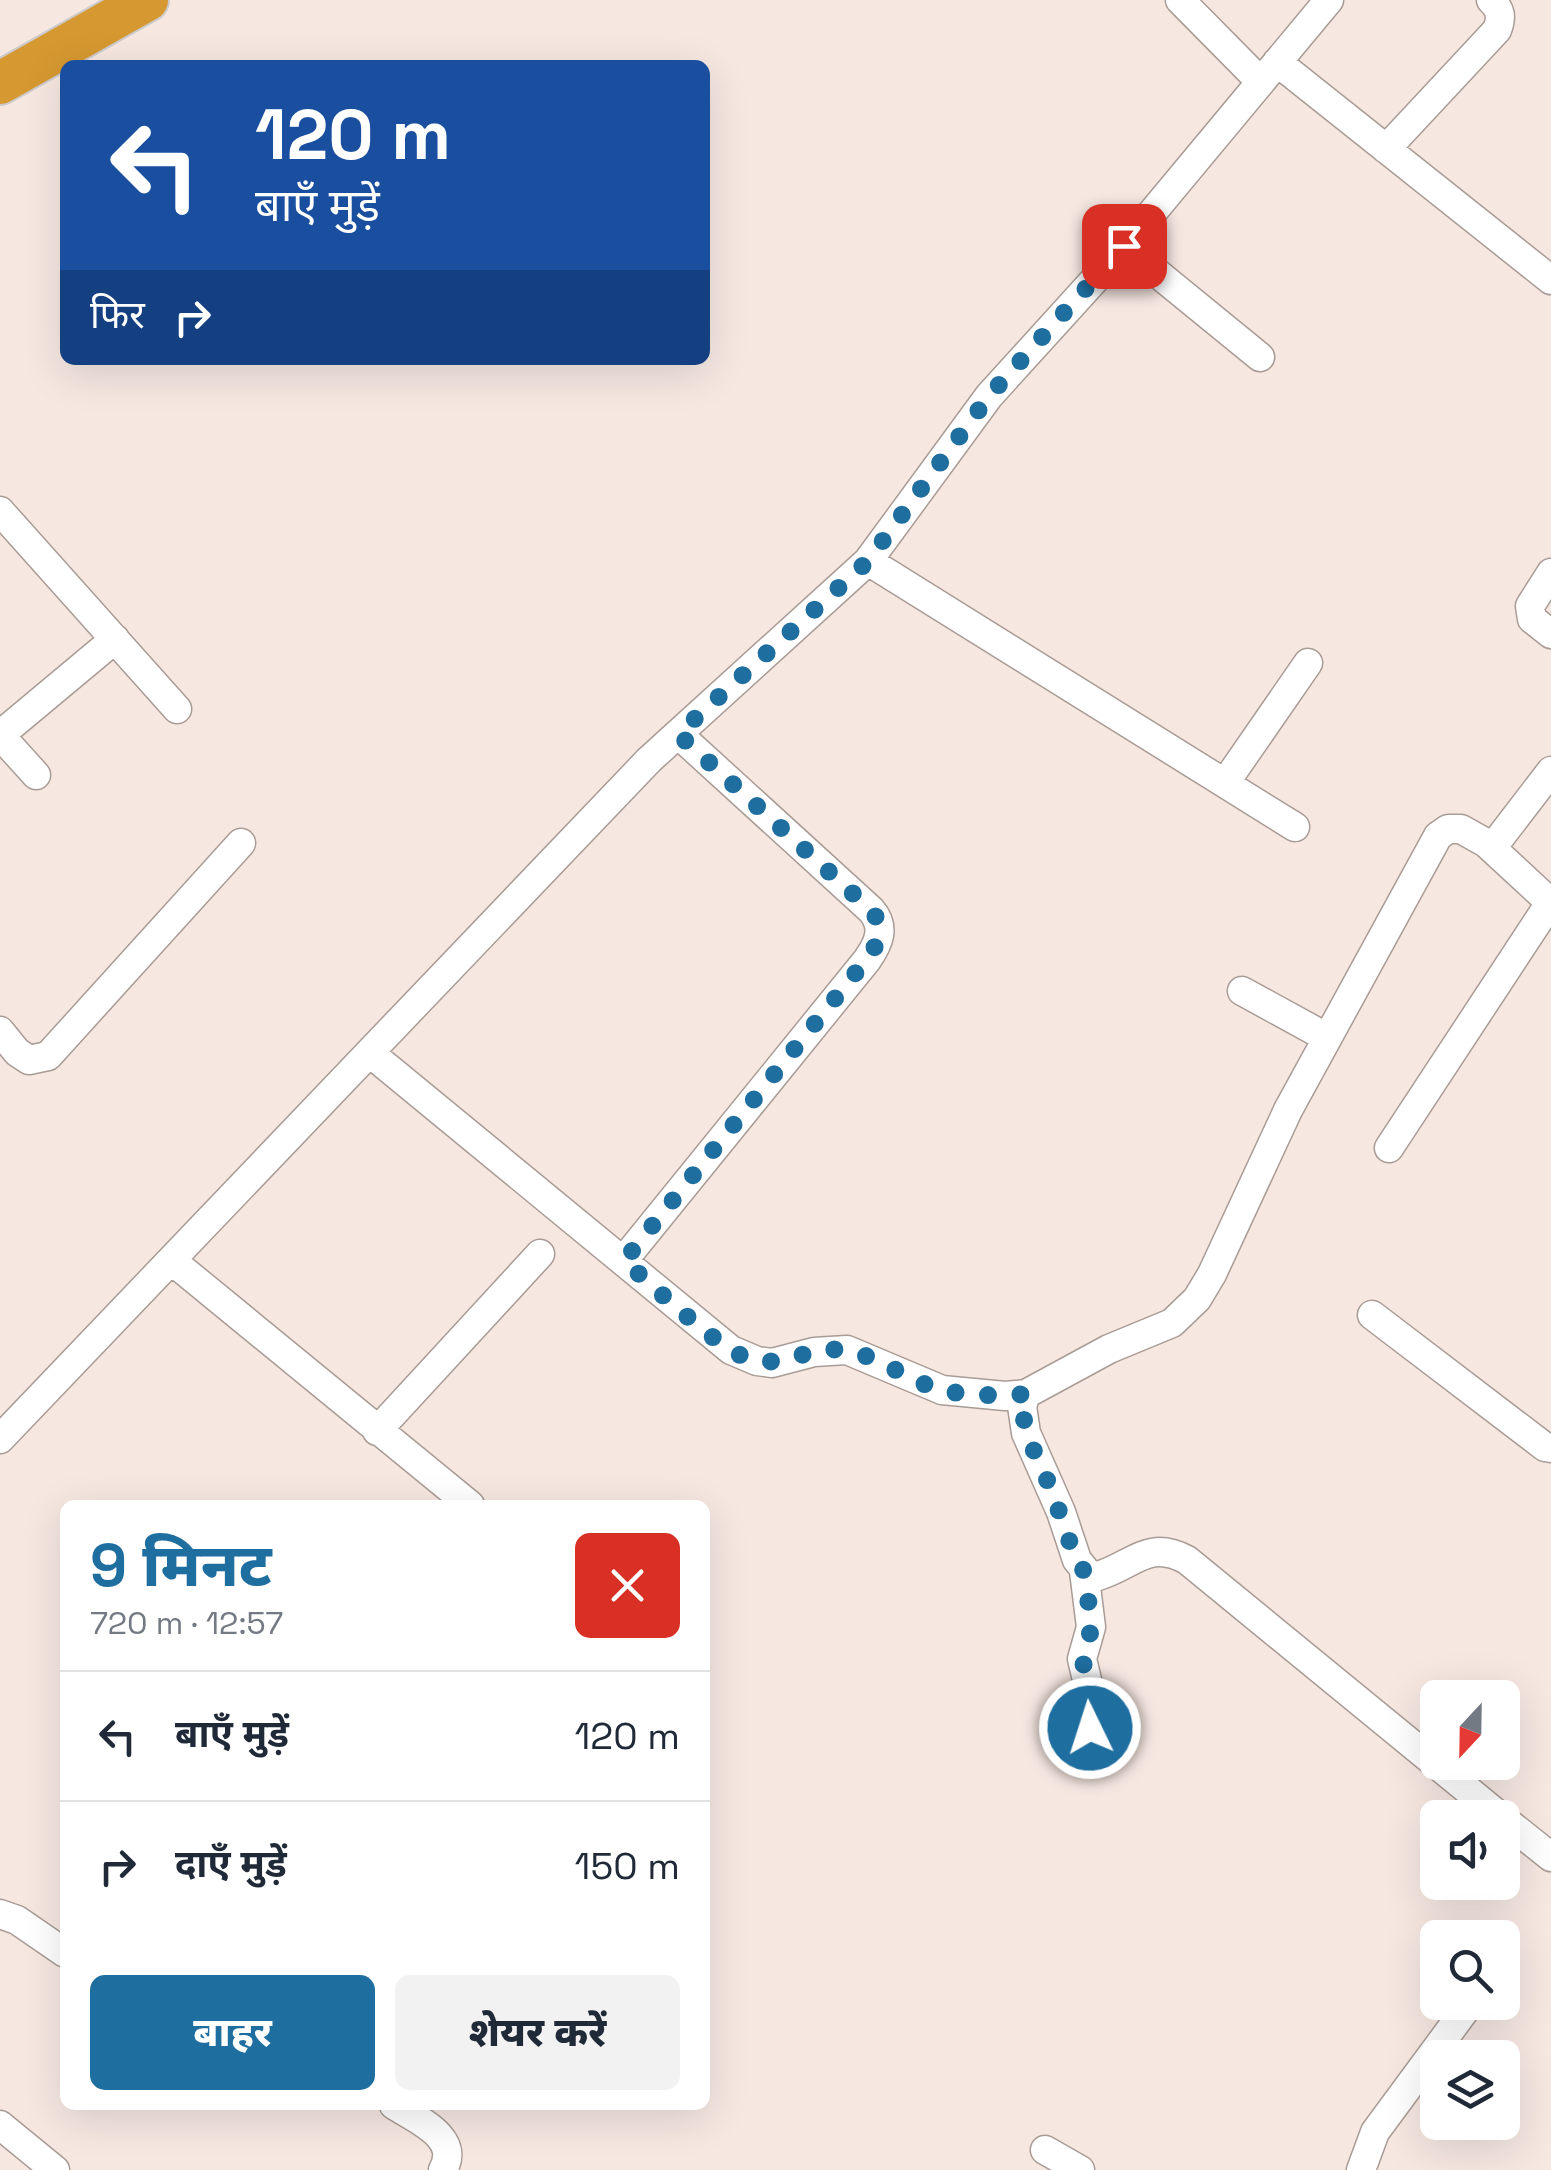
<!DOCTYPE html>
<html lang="hi">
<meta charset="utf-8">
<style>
body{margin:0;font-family:"Space Grotesk","Noto Sans Devanagari",sans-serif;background:#f2f2f3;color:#1f2937;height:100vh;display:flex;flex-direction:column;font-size:38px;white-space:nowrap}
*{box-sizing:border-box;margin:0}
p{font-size:32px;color:#747a83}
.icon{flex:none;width:55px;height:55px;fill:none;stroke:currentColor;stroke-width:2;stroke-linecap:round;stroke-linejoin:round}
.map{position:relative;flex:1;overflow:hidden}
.sheet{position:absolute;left:60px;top:1500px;width:650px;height:610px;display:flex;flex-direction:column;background:#fff;border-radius:15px;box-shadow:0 10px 40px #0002}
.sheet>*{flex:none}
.guide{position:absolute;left:60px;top:60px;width:650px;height:305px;border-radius:15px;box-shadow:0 10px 40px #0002;background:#1a4fa0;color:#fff;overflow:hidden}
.needle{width:65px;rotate:202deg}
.tools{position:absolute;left:1420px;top:1680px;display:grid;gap:20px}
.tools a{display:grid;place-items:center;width:100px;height:100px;border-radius:15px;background:#fff;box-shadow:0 10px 40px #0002;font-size:50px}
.pin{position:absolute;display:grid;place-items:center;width:85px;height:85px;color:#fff;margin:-42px;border-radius:20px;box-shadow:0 5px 15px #0006}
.me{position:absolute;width:110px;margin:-55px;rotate:356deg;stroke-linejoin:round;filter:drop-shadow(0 0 8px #0008)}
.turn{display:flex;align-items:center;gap:35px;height:210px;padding:0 30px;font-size:45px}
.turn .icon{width:130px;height:130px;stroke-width:2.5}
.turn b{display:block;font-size:70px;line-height:85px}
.then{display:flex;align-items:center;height:95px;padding:0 30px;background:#0003;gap:20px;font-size:38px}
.round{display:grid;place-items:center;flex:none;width:105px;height:105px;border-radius:15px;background:#f2f2f3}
.headline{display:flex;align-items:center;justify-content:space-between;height:170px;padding:0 30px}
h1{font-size:60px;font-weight:800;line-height:75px;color:#1f6ea0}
.action{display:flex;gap:20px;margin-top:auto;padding:20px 30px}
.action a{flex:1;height:115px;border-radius:15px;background:#1f6ea0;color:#fff;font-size:40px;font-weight:800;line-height:115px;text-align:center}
.action a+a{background:#f2f2f3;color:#1f2937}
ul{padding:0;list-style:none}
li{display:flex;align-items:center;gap:30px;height:130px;padding:0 30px;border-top:2px solid #e0e1e3}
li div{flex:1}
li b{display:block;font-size:38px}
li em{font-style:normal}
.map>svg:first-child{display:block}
</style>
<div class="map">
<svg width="1551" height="2170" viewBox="0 0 1551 2170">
<rect width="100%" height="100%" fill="#f6e7e1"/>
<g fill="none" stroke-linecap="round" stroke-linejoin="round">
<defs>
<path id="minor" d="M1180,0L1261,82
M1277,62L1551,280
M1386,149L1497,30C1502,17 1501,10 1491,0
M1124,246L1260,357
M0,511L177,709
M868,561L1295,827
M1551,573L1530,606L1532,619L1551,634
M0,735L115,639
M0,735L36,775
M1225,783L1308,663
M1492,848L1551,771
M1242,991L1326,1037
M0,1031L17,1052L29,1060L48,1056L241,843
M370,1053L731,1350L757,1361L772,1363L814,1352L847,1350L942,1390L1005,1396L1026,1394L1109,1349L1172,1323L1197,1299L1212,1274L1288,1110L1438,836L1448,829H1461L1486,843L1551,903
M1389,1148L1550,903
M171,1260L470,1505
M623,1261L867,960C879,943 886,927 871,910L678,734
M1372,1315L1545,1447L1551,1448
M1026,1394L1022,1406L1026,1433L1061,1512L1077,1560L1090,1576H1098C1134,1565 1148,1539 1187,1560L1502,1818
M377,1431L540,1254
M0,1439L649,760L868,561L989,396L1117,255L1329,0
M1084,1571L1091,1627L1082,1659L1093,1705L1087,1751
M1502,1818L1551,1857
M0,1914L17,1920L65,1953
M394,2105C417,2120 461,2137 443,2170
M0,2125L55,2170
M1045,2150L1080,2170
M1361,2170L1375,2132L1471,2002"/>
<path id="highway" d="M0,83L147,0"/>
</defs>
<use href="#minor" stroke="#a99b95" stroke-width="31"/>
<use href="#highway" stroke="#cccaca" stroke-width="46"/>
<use href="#minor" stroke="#fff" stroke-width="28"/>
<use href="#highway" stroke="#d69830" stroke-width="42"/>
</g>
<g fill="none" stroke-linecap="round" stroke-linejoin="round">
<path stroke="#1f6ea0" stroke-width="18" stroke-dasharray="0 32.4" d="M1090,1728L1092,1694L1082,1659L1092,1627L1084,1571L1076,1560L1052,1491L1026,1433L1022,1406L1026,1394C999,1396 968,1396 942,1390C907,1381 877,1354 842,1350C807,1345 780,1372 744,1357C710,1341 655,1287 624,1261L866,960C879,943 886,928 871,910L678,734L868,561L989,396L1124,246"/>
</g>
</svg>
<div class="tools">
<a><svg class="needle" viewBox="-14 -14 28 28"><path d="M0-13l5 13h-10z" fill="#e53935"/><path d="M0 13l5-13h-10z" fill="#747a83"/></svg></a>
<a><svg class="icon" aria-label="sound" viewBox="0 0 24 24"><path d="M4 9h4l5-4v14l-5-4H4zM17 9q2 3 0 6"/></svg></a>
<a><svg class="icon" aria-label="search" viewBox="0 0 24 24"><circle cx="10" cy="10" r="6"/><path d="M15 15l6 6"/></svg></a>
<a><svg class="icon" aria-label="layers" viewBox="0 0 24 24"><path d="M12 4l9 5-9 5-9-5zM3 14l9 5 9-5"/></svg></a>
</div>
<div class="pin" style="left:1124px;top:246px;background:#d93025"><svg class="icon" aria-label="arrive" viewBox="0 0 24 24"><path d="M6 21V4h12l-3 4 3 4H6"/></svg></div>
<svg class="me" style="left:1090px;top:1728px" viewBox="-20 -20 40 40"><circle r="17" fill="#1f6ea0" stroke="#fff" stroke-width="3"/><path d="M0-11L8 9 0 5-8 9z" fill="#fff"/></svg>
<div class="guide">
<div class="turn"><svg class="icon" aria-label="left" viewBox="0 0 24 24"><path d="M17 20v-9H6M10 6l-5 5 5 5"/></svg><div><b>120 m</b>बाएँ मुड़ें</div></div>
<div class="then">फिर<svg class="icon" aria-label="right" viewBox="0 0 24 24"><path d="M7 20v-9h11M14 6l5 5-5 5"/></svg></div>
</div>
<section class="sheet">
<div class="headline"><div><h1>9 मिनट</h1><p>720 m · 12:57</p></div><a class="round" style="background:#d93025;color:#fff"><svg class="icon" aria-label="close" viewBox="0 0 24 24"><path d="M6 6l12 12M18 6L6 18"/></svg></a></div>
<ul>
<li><svg class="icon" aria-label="left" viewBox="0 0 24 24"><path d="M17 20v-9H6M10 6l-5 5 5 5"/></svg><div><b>बाएँ मुड़ें</b></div><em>120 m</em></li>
<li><svg class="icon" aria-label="right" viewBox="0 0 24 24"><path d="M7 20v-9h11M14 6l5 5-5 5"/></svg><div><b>दाएँ मुड़ें</b></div><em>150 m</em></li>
</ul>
<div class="action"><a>बाहर</a><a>शेयर करें</a></div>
</section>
</div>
